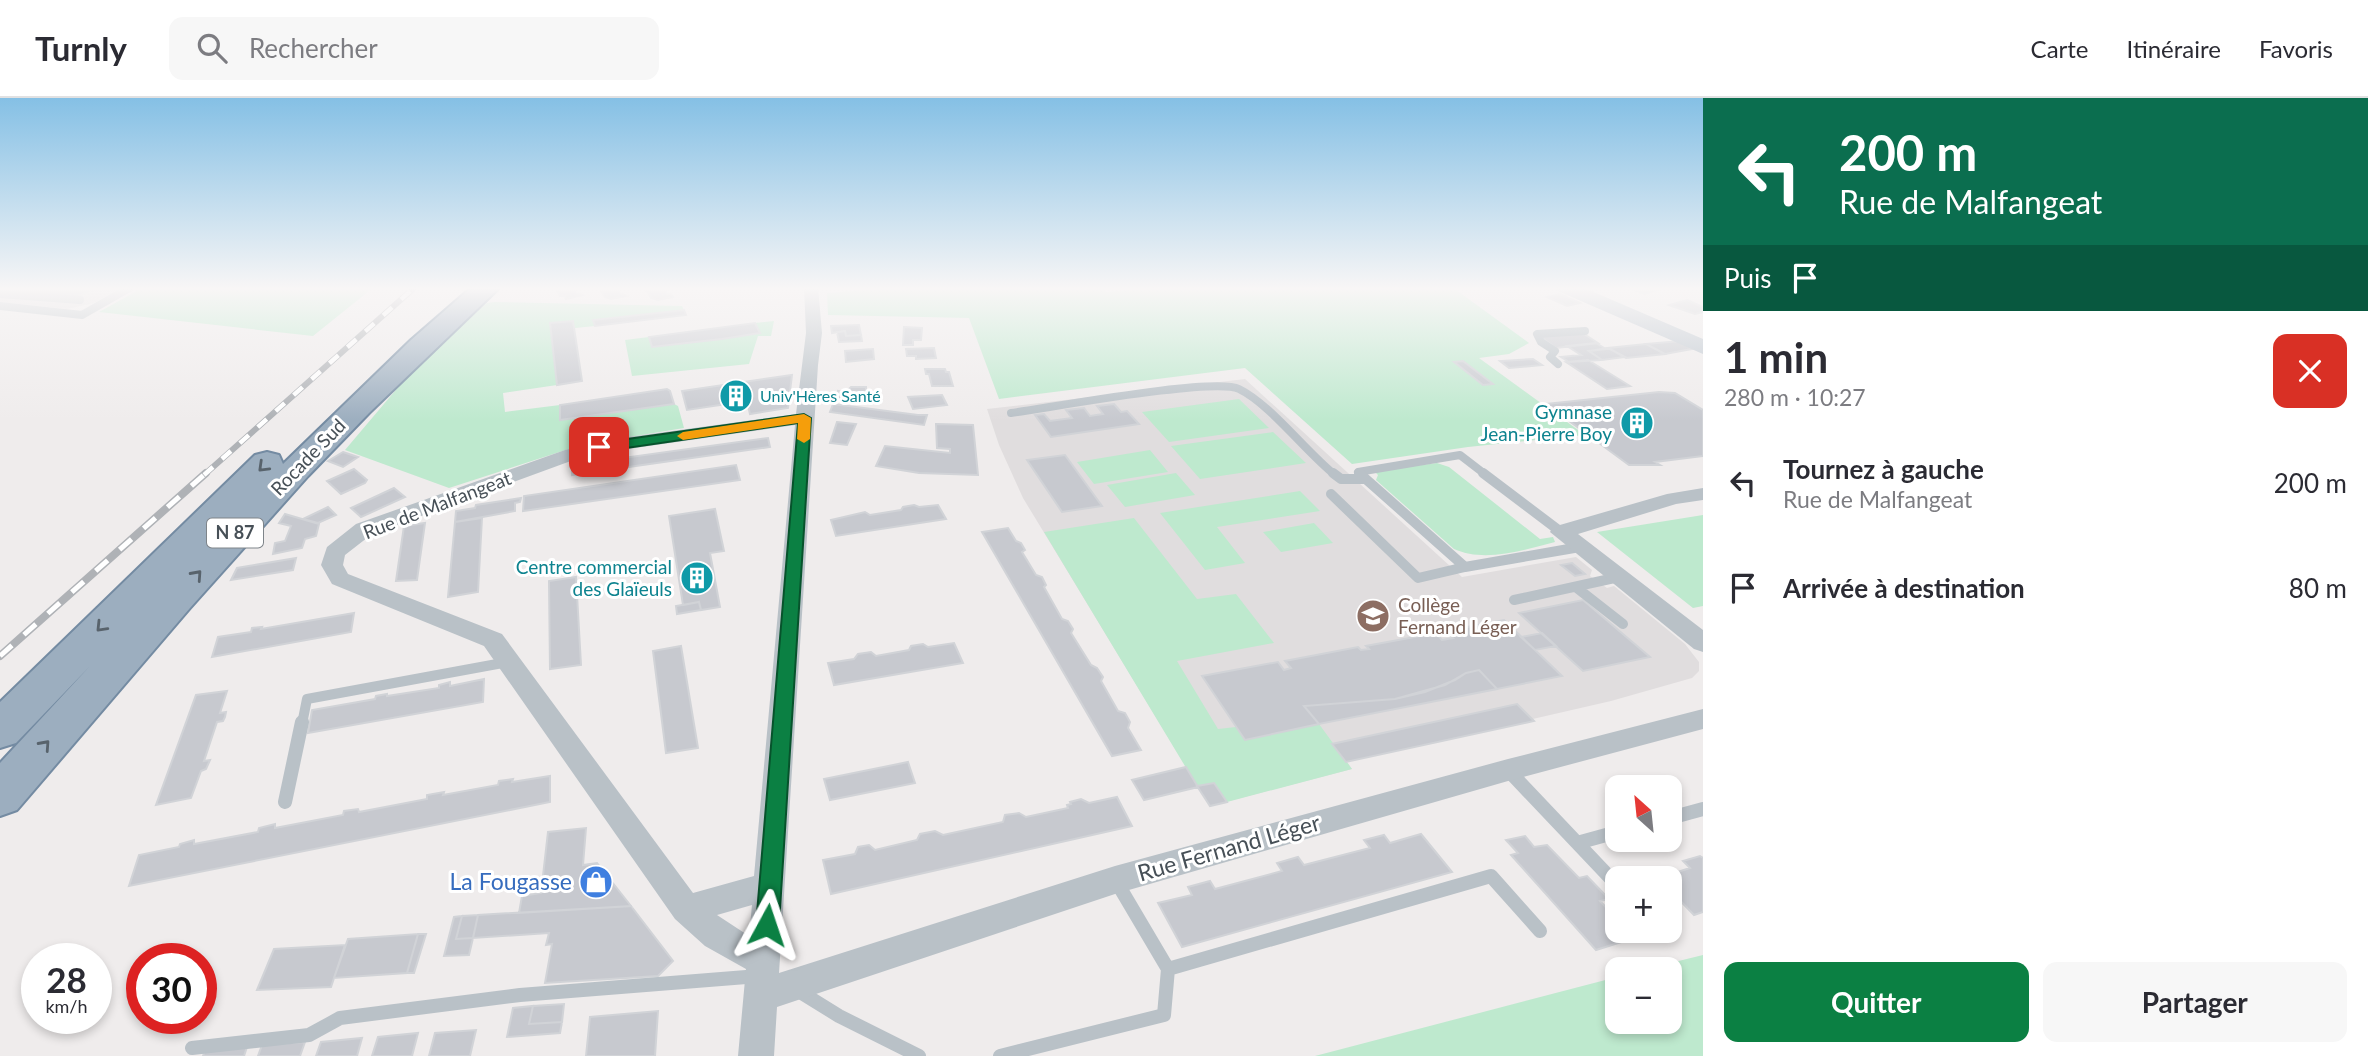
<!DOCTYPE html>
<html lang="fr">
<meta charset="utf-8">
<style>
body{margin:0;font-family:Lato,sans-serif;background:#f7f7f7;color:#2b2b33;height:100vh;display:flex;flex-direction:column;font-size:26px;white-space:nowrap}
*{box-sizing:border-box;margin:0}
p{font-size:23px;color:#7c7c81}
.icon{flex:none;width:38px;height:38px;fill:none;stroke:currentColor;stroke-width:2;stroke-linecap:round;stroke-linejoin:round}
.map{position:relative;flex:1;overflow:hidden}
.sheet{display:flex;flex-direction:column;background:#fff;width:665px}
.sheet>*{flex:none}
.hud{background:#0b6e4f;color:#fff;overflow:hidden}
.needle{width:46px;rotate:333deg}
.buttons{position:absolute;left:1605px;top:677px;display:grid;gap:14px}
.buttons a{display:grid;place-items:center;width:77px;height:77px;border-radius:14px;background:#fff;box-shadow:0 4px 10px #0003;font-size:35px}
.speed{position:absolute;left:21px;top:845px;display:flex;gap:14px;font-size:35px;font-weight:700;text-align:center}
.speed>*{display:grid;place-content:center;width:91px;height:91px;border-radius:50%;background:#fff;box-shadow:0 4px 10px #0003;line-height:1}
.speed small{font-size:18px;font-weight:400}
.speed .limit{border:10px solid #d22;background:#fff;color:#111}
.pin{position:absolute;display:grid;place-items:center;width:60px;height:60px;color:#fff;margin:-30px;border-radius:14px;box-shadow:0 4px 10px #0006}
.me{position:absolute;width:77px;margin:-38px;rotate:5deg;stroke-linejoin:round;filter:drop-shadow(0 0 5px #0008)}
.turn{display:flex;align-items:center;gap:24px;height:147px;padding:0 21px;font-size:32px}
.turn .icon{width:91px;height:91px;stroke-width:2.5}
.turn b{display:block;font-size:49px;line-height:60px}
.then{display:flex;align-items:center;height:66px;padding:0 21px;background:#0003;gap:14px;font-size:26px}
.round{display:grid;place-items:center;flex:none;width:74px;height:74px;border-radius:14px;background:#f7f7f7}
.head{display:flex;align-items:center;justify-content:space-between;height:119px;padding:0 21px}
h1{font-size:42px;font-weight:700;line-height:52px}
.action{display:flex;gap:14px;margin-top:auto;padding:14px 21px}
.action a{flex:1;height:80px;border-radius:14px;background:#0b8043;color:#fff;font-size:28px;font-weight:700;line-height:80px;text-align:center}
.action a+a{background:#f7f7f7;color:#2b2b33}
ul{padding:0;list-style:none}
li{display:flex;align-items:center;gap:21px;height:105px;padding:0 21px}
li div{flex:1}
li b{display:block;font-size:26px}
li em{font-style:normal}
header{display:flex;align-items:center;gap:42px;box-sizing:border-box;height:98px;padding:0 35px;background:#fff;border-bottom:2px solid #e1e1e2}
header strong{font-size:33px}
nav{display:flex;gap:38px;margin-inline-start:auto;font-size:24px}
.search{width:490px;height:63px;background:#f7f7f7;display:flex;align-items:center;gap:18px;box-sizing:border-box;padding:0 24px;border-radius:14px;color:#7c7c81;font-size:26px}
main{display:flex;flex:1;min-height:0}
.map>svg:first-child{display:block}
</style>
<header>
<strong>Turnly</strong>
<div class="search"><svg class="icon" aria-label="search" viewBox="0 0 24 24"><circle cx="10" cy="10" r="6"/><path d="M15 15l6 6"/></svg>Rechercher</div>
<nav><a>Carte</a><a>Itinéraire</a><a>Favoris</a></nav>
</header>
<main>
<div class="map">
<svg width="1703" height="958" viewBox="0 0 1703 958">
<rect width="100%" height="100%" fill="#efecec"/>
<path fill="#e0ddde" d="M0,189H122L94,205L67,211L0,204Z
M1245,281L1462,479L1576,459L1592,472L1590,478L1607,490L1614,488L1685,546L1699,564V573L1692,580L1611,603L1347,664L1352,671L1210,708L1023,400L999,347L987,311Z"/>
<path fill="#bee9ce" d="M144,189H374L313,238L99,214Z
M906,189H1102L1107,194L1174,189H1452L1529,245L1509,256L1479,260L1585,337L1468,349L1352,366L1245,270L999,301L969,220L828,217L827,195Z
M495,204L682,208L684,212L594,222L595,228L575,230L573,223L551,225L557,287L503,295L505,314L560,307V322L674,306L678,308L684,330L581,347L449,390L345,352L400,287L476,214L487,205Z
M774,223L771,238H758L749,266L632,278L625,242L649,239L652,249L759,235L755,225Z
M1239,301L1269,330L1169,344L1142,314Z
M1273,334L1306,365L1200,381L1171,348Z
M1150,352L1168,374L1094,386L1077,364Z
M1437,365L1449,369L1540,441L1553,439L1555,444C1523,452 1485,465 1454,451L1376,382L1378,377L1374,373Z
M1176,375L1195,397L1125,409L1107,387Z
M1300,393L1320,413L1217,429L1245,465L1205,472L1160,415Z
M1703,417V508L1693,510L1597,434Z
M1134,420L1197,501L1236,496L1274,545L1177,563L1218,631L1236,629L1245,642L1319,626L1352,671L1227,704L1214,685L1197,688L1044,434Z
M1314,425L1333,445L1281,454L1263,434Z
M1703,857V958H1315L1617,879V924H1670V872L1646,871Z"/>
<path fill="#c7c9cf" stroke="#d1d3d7" stroke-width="2" d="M26,189H96L76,200L16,194Z
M559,189H572L576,195L582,197L566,201L565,198H560L556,191Z
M602,189H616L621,196L626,198L611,201L605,199L600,192L604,191Z
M648,189H664L667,196H671L673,199L658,202L651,200L646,192L650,191Z
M1625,189H1655L1660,191L1645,196Z
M1560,196L1580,205L1567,208L1547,199Z
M1687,202L1703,209V214L1695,216L1669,207Z
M684,212L686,217L595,228L593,222Z
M573,223L582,283L557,287L550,225Z
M755,225L760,235L722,241L652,249L649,239Z
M859,227L861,237L846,238L845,233L832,235L831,228Z
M904,229L922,230L921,242H913V247H903Z
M845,233L846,238L861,237L862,243L839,244L837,234Z
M1581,234L1598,245L1556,250L1539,238Z
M1681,243L1697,250L1665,256L1646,246Z
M1596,245L1606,251L1589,253L1602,262L1569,264L1561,259L1581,257L1567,248Z
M1646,246L1665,256L1626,260L1608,250Z
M934,250L936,260L916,261V258H907L906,251Z
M1608,250L1625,259L1602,262L1589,253Z
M873,251L874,261L846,264L845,253Z
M1533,261L1542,267L1509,270L1500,263Z
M1588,262L1630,288L1607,291L1566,264Z
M1463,263L1493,286L1483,287L1454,264Z
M925,271H945L946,274H949L953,288H932L929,276H926Z
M792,277L788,310L750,316L747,303L687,312L682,293Z
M851,289H866V300L838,302V293L846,294Z
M667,291L670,293L674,306L560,322V307Z
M1659,294L1675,295L1703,312V358L1655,364L1660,367H1629L1546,306Z
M942,297L947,307L913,311L908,299Z
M833,306L918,317H927L924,327L830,314Z
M1114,306L1121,314L1127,313L1139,326L1051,339L1035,317L1044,316L1050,323L1072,320L1066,312L1084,310L1090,318L1103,316L1097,308Z
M837,324L856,326L847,347L830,345Z
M936,326L973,327L978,377L919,375L876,368L885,348L950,355V351L937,350Z
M768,340L770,349L572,377V367Z
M343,354L358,359L343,369L328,363Z
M1065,357L1102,408L1062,414L1027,362Z
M736,367L740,382L523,413L524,398Z
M354,371L367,382L365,385L341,396L327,383Z
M394,390L405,399L361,419L351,410Z
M521,400L520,404L515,405V413L455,424L456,413L475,410L476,407Z
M914,407L919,409L938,407L946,421L836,438L831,422L865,414L870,417L901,412L903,409Z
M328,409L336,417L318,425L303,421Z
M715,411L724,453L710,455L720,509L701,512L699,504L683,507L669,418Z
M285,416L319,426L316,438L305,441L302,450L273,456L275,445L285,443L291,428L279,425Z
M482,420L478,494L448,499L455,424Z
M425,425L417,482L396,483L404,428Z
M1008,430L1016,443L1021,445L1025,452L1022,454L1036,477L1042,479L1046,487L1044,489L1062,521L1068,523L1073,531L1071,535L1091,567L1097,570L1103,579L1101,583L1118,613L1125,615L1130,624L1128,630L1141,652L1112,658L982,434Z
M296,460L293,472L231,482L237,470Z
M1572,465L1585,476L1575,478L1561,467Z
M576,479L581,567L550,571L549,483Z
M1583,502L1617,531L1650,559L1583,573L1519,515Z
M699,504L701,512L677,516L676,508Z
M354,515L351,534L212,559L218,539L251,534L252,530L262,529L261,531Z
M1504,522L1562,578L1497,591L1479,572L1466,575L1445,587L1395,601L1304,608L1319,626L1245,642L1202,578L1278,564L1284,572L1291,570L1285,563L1358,549L1361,552L1369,551L1366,548L1436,535L1442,542L1453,540L1446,533Z
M1542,535L1556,548L1535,552L1521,539Z
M954,545L963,565L834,587L828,565L854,561L858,556L871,554L876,558L909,552L911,548L923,546L928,549Z
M681,548L698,650L666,655L653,553Z
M1479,572L1497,591L1319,626L1304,608L1395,601L1425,594L1455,582L1466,575Z
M484,581L483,604L308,635L312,612L375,601L376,598L387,596V598L439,590V587L450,584V588Z
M227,593L220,615L226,614L225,619L223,623L217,624L204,663L210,662L206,671L201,673L191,700L156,707L196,597Z
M1517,606L1534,623L1346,664L1332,646Z
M908,664L915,685L830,702L824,681Z
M1186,669L1198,689L1144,702L1132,682Z
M550,678V704L129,788L139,757L179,749L180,746L194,742V746L258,734L259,730L275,726V730L343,717L344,713L358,711L359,714L427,701V697L444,694L443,697L498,687L499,683L513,681L512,684Z
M1214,685L1227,704L1210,708L1197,688Z
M1117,699L1132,728L831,796L823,762L855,756L858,749L869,747L875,752L917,742L920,736L935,733L943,737L1003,724L1005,717L1019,715L1026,719L1068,710L1067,707L1071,706L1070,704L1081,701L1089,705Z
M586,730L583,767L597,765L631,808L519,815L522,798L541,795L548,734Z
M1421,736L1452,774L1182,849L1158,805L1192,797L1188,789L1210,783L1215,791L1282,773L1277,765L1298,759L1304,767L1370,750L1364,742L1384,737L1390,745Z
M1525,738L1534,749L1547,747L1579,780L1587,778L1609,801L1600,803L1617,821V833H1628L1634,840L1596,852L1511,757L1518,755L1506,742Z
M1700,758L1703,760V814L1694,817L1670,792V780H1659L1690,770L1683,763Z
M631,808L673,863L658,878L545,885L552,846L546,847L549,835L473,840L478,817Z
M478,817L473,840L456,841L462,818Z
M462,818L456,841L473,840L469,857L444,858L454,819Z
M418,836H426L414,875H407Z
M418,836L407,875L334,880L348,841Z
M345,847L331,889L257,892L274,851Z
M564,906L562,924L529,926L533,908Z
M533,908L529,926L562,924L560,935L507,939L513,910Z
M658,913L655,958H586L590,919Z
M476,932L470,958H429L435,935Z
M418,935L412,958H372L378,939Z
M362,940L357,958H316L321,944Z
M305,944L300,958H258L262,947Z
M247,949L244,958H203L205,952Z"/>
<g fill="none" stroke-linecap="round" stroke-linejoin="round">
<defs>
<path id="trunk" d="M472,189H500L369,315L308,378L190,510L17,712L0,718V665L90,568L16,645L0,650V604L255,357L267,354L279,357L283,366L411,242Z"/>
</defs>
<use href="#trunk" stroke="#748ba2" stroke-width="4"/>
<path stroke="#b9c1c7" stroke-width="8" d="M0,196L80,202
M0,208L82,217L131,189
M1558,266L1550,259L1555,253L1541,244L1537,236L1585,233
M1011,315C1049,310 1214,279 1239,291C1270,306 1306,354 1335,377
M1361,377L1358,374L1460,357L1486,377"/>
<path stroke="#b9c1c7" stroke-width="10" d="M1333,375L1341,381H1365
M1359,375L1465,469L1580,449
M1483,375L1561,434
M1331,396L1418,480L1465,469
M1577,490L1623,526
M1514,502L1619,479
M302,626L307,601L508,564"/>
<path stroke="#b9c1c7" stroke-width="14" d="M1508,672L1617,787
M285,704L302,624
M1670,720L1703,711
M1577,745L1617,734
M1116,783L1168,871
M797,892L839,918L919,958
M192,950L309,937L340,920L520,897L759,878
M1000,958L1164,917L1168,871L1491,778L1540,833"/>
<path fill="#b9c1c7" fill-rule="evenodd" d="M804,189H818L822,235L818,267L779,875L1115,768L1508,661L1703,611V631L1508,683L1115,796L777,909L774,958H738L746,871L705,848L675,821L484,548L332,486L321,467L327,449L356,426L565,352L599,343L796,316L806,235ZM795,327L754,778L693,795L502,536L348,476L343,467L345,457L372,436L579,360L600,355ZM752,807L749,838L717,817Z
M1703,390V402L1676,406L1578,436L1703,532V554L1694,551L1550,434L1553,429L1667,396Z"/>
<path fill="#bcc5ce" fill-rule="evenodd" d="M1555,189H1582L1703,241V256L1558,193Z"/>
<use href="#trunk" fill="#9caebf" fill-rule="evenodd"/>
<defs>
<path id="rail-far1" d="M204,377L415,189"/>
<path id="rail" d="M0,558L206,375"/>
</defs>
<use href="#rail-far1" stroke="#afb2b6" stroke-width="6"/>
<use href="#rail" stroke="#afb2b6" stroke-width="8"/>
<use href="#rail-far1" stroke="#fff" stroke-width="4.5" stroke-dasharray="12" stroke-linecap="butt"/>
<use href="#rail" stroke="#fff" stroke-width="5" stroke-dasharray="16" stroke-linecap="butt"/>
</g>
<defs><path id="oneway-chevron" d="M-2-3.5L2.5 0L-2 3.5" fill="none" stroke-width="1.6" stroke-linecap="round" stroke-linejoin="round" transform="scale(1.75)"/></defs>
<g stroke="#58636c">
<use href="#oneway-chevron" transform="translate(263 369) rotate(136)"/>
<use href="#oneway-chevron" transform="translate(197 477) rotate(-48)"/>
<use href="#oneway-chevron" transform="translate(101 529) rotate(134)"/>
<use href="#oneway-chevron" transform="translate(45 647) rotate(-48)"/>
</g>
<linearGradient id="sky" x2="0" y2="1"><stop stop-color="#85c0e5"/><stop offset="0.59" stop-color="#f8f6f6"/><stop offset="1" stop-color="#f8f6f6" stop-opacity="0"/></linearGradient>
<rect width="1703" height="323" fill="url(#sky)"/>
<path fill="#0b8043" stroke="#07532c" stroke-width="2" d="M804,316L811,320L779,827L775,835L767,838L759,835L756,827L798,325L599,354L592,349L599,345Z"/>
<path fill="#f59e0b" d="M804,316L811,320L810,341L804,345L797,341L798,325L683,342L677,338L683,334Z"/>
<defs>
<symbol id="building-disc" viewBox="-11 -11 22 22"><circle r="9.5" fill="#0f9aa8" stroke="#fff"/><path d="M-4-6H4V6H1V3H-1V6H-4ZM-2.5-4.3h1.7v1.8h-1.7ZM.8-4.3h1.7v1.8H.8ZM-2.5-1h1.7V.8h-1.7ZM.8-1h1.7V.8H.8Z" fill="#fff"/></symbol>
<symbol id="school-disc" viewBox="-11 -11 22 22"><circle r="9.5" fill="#8d6e63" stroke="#fff"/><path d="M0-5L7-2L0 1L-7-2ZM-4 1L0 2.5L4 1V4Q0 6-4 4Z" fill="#fff"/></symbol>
<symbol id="shop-disc" viewBox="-11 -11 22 22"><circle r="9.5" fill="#3f7fe0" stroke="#fff"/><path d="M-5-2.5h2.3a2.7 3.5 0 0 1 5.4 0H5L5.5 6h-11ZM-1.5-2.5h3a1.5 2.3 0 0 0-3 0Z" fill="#fff"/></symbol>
</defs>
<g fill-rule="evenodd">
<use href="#building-disc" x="717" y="279" width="38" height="38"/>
<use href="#building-disc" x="1618" y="306" width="38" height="38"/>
<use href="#building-disc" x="678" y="461" width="38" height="38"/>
<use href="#school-disc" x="1354" y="499" width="38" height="38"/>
<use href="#shop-disc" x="577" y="765" width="38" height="38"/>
</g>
<g text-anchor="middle" stroke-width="6" stroke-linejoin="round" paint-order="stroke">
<g font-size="16" fill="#0d838f" stroke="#fff" text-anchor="start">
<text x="760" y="304">Univ'Hères Santé</text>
</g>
<rect fill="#fff" stroke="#7e8489" stroke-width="2" x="207" y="420.5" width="56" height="29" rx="5"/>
<g font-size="18" font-weight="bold" fill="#475057">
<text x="235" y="441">N 87</text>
</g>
<g font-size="19" fill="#0d838f" stroke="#fff" text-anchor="end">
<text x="1612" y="321">Gymnase<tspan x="1612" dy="22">Jean-Pierre Boy</tspan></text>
<text x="672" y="476">Centre commercial<tspan x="672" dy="22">des Glaïeuls</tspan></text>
</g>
<g font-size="19" fill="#475057" stroke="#fff">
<text transform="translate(308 359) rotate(-46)" y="7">Rocade Sud</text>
<text transform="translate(437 407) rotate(-21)" y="7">Rue de Malfangeat</text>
</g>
<g font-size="19" fill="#785e54" stroke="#fff" text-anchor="start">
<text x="1398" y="514">Collège<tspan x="1398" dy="22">Fernand Léger</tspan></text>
</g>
<g font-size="23" fill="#475057" stroke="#fff">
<text transform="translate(1229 750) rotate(-16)" y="8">Rue Fernand Léger</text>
</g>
<g font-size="23" fill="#366cbe" stroke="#fff" text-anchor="end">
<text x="572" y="792">La Fougasse</text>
</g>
</g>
</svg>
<div class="buttons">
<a><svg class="needle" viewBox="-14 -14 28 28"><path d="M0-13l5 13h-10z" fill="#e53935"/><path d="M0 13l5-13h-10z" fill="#7c7c81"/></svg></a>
<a>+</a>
<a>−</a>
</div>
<div class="speed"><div>28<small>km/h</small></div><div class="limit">30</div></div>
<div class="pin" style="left:599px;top:349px;background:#d93025"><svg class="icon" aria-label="arrive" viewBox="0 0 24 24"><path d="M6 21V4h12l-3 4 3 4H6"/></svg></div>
<svg class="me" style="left:767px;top:827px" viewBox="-20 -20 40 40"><path d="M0-17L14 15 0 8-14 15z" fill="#0b8043" stroke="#fff" stroke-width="4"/></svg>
</div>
<section class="sheet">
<div class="hud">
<div class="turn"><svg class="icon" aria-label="left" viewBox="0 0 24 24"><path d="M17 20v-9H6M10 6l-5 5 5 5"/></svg><div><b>200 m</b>Rue de Malfangeat</div></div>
<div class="then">Puis<svg class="icon" aria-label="arrive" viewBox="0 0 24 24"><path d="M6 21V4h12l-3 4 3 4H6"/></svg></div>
</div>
<div class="head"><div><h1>1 min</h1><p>280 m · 10:27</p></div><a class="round" style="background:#d93025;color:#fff"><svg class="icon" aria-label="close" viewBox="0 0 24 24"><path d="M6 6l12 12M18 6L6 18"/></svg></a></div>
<ul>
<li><svg class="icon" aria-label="left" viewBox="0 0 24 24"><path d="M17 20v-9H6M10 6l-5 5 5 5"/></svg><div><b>Tournez à gauche</b><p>Rue de Malfangeat</p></div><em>200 m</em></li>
<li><svg class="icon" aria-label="arrive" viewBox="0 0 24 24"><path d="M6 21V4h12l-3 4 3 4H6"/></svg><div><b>Arrivée à destination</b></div><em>80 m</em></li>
</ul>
<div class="action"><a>Quitter</a><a>Partager</a></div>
</section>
</main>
